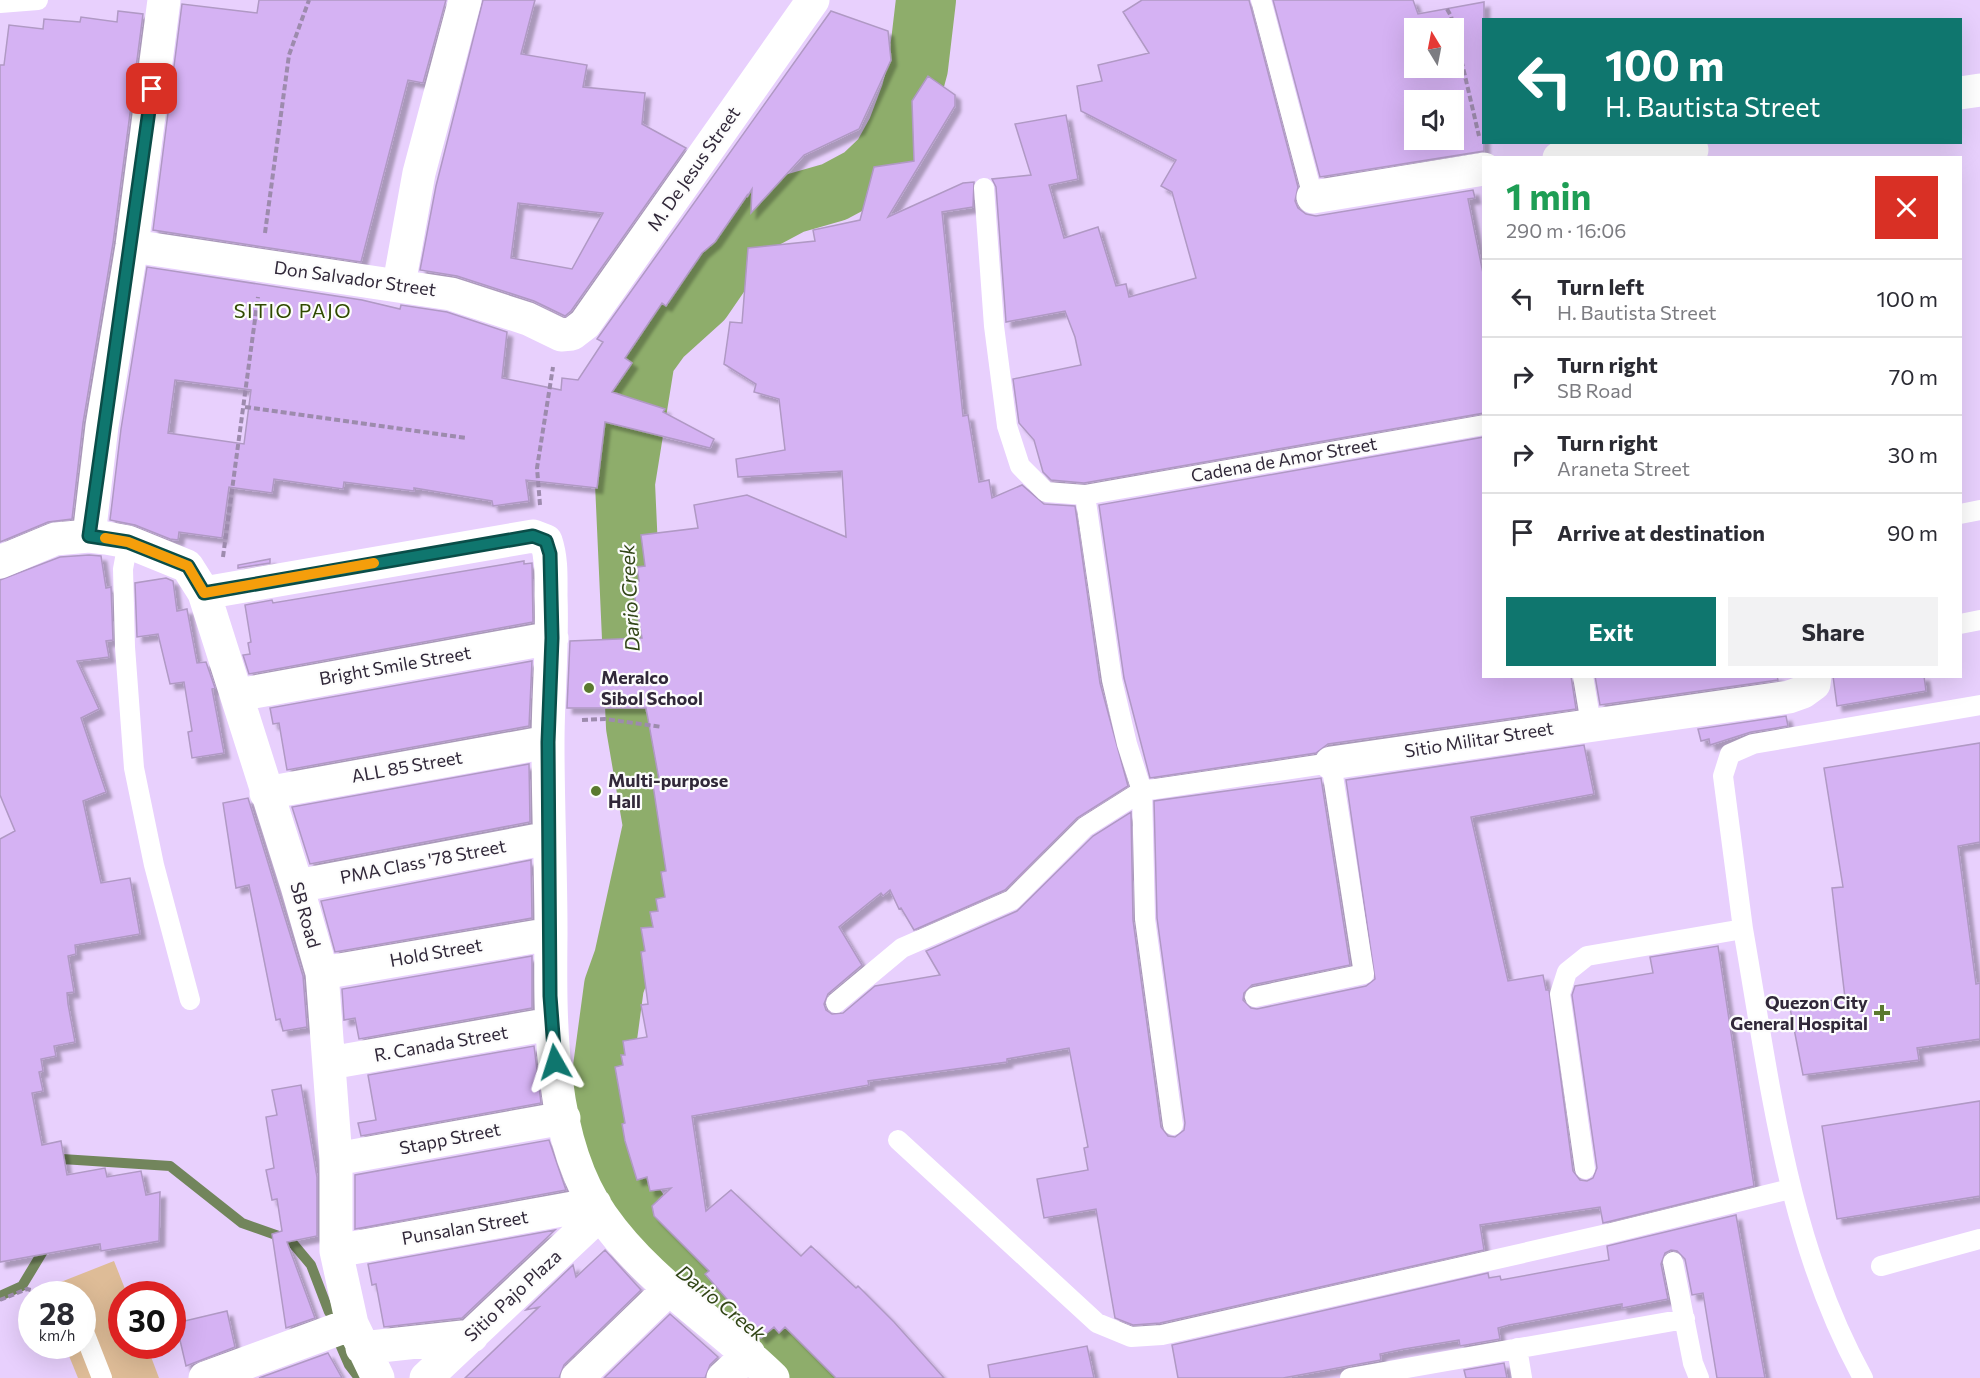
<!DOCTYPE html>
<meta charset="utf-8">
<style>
body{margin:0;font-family:Commissioner,sans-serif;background:#f2f2f3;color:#2b2b33;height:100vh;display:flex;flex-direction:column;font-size:22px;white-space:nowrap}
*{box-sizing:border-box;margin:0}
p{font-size:20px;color:#7c7c81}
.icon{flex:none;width:33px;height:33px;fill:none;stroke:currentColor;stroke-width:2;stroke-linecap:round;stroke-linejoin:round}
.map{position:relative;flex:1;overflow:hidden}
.drawer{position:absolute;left:1482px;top:156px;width:480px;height:522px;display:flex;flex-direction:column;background:#fff;border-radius:0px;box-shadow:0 6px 24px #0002}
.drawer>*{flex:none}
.banner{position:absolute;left:1482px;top:18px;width:480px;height:126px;border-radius:0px;box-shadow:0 6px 24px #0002;background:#0f766e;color:#fff;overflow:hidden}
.needle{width:39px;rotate:350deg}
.tools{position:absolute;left:1404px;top:18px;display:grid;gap:12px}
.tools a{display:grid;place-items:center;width:60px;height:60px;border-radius:0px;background:#fff;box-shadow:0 6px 24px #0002;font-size:30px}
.speed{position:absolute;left:18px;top:1281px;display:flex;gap:12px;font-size:30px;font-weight:700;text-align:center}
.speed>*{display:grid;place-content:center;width:78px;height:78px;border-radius:50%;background:#fff;box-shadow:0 6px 24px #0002;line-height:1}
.speed small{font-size:15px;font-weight:400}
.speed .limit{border:9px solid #d22;background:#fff;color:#111}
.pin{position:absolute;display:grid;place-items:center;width:51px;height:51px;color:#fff;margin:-26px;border-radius:12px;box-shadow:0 3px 9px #0006}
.me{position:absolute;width:66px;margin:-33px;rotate:354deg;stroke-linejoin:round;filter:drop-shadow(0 0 4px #0008)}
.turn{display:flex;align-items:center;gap:21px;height:126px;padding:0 24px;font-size:27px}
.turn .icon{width:78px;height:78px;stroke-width:2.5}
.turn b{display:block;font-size:42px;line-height:51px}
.round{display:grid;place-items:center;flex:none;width:63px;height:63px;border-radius:0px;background:#f2f2f3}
.summary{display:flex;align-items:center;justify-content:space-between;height:102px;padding:0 24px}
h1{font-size:36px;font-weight:700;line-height:45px;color:#1e9e55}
.primary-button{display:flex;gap:12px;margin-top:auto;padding:12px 24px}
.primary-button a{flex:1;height:69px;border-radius:0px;background:#0f766e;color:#fff;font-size:24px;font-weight:700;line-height:69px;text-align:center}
.primary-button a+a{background:#f2f2f3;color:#2b2b33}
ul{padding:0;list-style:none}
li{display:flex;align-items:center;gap:18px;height:78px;padding:0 24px;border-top:2px solid #e1e1e2}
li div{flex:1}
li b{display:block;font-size:22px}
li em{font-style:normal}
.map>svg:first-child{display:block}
</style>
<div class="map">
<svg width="1980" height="1378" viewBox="0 0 1980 1378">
<defs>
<filter id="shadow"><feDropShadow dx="5.5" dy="5.5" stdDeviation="1.5" flood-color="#0004"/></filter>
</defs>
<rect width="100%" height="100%" fill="#e8d0fd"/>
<path fill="#debc97" d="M114,1261L127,1294H122V1346H147L159,1378H78L65,1346H82V1294H45L43,1289Z"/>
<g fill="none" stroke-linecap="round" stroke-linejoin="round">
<path stroke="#72855c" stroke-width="10" d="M56,1168L62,1159L170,1166L242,1223L290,1240L311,1265L329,1312
M0,1296L22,1286L48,1243
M339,1342L349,1365L359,1378"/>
<path stroke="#8ead6b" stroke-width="60" d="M806,1378L733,1307L673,1264L612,1171L597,1112L614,986L624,958L653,826L636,727L625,483L645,359L661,337L702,300L746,236L762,220L792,204L834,192L862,177L882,158L897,131L911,94L918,68L926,0"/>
</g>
<path fill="#d5b2f3" stroke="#b099c4" stroke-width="1.5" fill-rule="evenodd" filter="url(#shadow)" d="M259,0H446L423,83L408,80L361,262L153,230L182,4L257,13Z
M483,0H535L521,54L587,65L583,87L645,93L642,124L686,148L571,311L565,316L534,301L457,276L420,270L436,186ZM518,203L603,213L572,269L511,258Z
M1142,0H1249L1298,187L1295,201L1298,208L1306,214L1316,216L1473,190L1475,198L1468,199L1484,278V413L1084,483L1051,480L1043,472L1034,440L1019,423L1013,379L1081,365L1075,337L1065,311L1006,322L996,187L992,179L1031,175L1015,124L1066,115L1078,179L1049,185L1064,238L1098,227L1116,286L1126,284L1129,297L1196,278L1172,192L1161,186L1176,160L1081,111L1077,86L1102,81L1098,65L1149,53L1123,12Z
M1273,0H1413L1418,14L1484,2V151L1320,177ZM1414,28H1454V68H1414ZM1414,100H1454V140H1414Z
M118,11L143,14L113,243L83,423L72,519L48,522L0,542V65H4L9,25L43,29L44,19L80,22L81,17L117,22Z
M831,11L888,31L891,60L859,129L804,155L751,213L752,189L747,197L748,194L715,242L702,253L666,306L662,303L625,358L632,363L612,392L665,409L663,412L714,439L710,448L605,422L597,488L526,480L529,501L493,506L492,501L414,488V491L344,482L343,489L274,479L272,493L229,487L222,538L179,532L178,540L170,539L135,525L110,520L121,429L147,267L362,300L400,309L401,305L447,312L507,332L502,378L561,390L562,378L578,380L603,342L597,339ZM175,380L251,390L244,444L168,433Z
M928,76L955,95V106L888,217L963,183L974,182L973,207L942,212L963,416L968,415L979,482L989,480L992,498L1022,485L1044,504L1075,506L1100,683L1128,786L1077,818L1005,890L914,930L901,908L899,909L890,890L883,896L881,893L839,927L862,965L828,994L824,1004L826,1010L832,1014L843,1013L875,986L940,975L926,951L1017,911L1093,836L1131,812L1133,920L1161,1127L1168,1136L1175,1137L1184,1130L1185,1123L1157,918L1154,801L1321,778L1350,965L1252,985L1244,993L1243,1000L1251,1008L1257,1009L1366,986L1375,979L1346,780L1584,745L1594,794L1471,817L1508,981L1543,975L1546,990H1549L1573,1171L1580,1180L1587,1181L1593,1178L1597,1168L1572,995L1575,986L1653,973L1650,957L1718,946L1754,1186L1603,1223L1600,1207L1480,1225L1484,1250L1160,1323L1133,1325L1115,1318L1096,1209L1044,1218L1037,1179L1088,1170L1084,1148L1088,1147L1069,1048L1007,1059V1062L868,1081L869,1085L692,1116L706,1211L731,1190L801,1256L811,1246L856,1288L858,1286L894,1322L944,1378H836L785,1327L779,1333L774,1327L761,1338L705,1274L709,1271L654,1216L652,1206L671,1188L650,1191L647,1177L637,1180L625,1141L622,1124L625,1123L615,1067L623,1065L621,1055H625L623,1041L647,1037L641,1005L648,1004L641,952L645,951L641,928L653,927L650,912L658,911L656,899L665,897L661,872L666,871L653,785H660L646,708H567L570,641L642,638L632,582L639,581L637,567L645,566L641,535L698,528L694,505L747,495L846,537L842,471L738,477L736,459L785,450L779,399L754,392L756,384L724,364L730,322L742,323L748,248L815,241L813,230L860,220L874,167L914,161L912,101Z
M1484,437V676H1571L1576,709L1328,744L1316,753L1150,778L1124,678L1099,505Z
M89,555L101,556L106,588L111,587L113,640L106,641L109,657L77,661L99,709L81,718L106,792L83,801L101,883L130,878L140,934L75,945L76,954L68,956L74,992L67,993L68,1004L75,1042L54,1046L56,1056L41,1059L43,1071L39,1072L43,1091L32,1093L42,1145L61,1141L67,1175L105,1168L107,1177L141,1171L146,1195L160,1192L159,1241L101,1251L100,1244L0,1262V839L15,831L0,795V580L60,557Z
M270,559V563L238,568V565Z
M524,561V564L532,563L533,622L249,674L243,655L250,654L248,643L251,642L245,605L272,600L273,603Z
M166,578L173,581L177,611L187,609L197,663L206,662L215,688L212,689L224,753L192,758L188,732L192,731L184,682L170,684L158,634L137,637L135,583Z
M532,661L529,726L287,770L279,723L273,724L270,708Z
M1595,676H1777L1778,680L1600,705Z
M1833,676H1924L1926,691L1837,706Z
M1786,716L1788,726L1751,732L1710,745L1709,739L1701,741L1698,729Z
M1980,743V842L1958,846L1976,984L1980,983V1039L1917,1048L1919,1060L1803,1075L1790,1008L1845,998L1832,888L1843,887L1824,768Z
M529,764L530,822L310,864L292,807Z
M248,798L303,976L307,1027L283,1031L280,1019L276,1020L249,885L236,888L223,803Z
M531,860L532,918L335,952L321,901Z
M532,956V1008L359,1039L355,1018L344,1020L342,989Z
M534,1046L541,1103L361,1136L358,1123L376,1120L368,1075Z
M301,1085L317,1177V1236L287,1242L315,1318L286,1328L272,1234L282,1231L277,1199L272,1200L266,1170L274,1168L266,1117L277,1115L272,1090Z
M1980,1101V1196L1837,1219L1822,1126Z
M549,1140L566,1190L355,1229V1175Z
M1736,1215L1765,1378H1717L1703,1293L1692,1295L1685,1259L1677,1251L1671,1250L1665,1253L1661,1264L1668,1299L1622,1308V1304L1509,1325L1498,1328L1500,1339L1460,1346L1459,1340L1404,1349L1380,1354L1381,1360L1283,1378H1178L1172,1345L1488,1273L1489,1278L1500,1276L1501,1280L1609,1260L1607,1246Z
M555,1230L462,1318L384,1327L376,1284L372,1285L368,1264Z
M605,1250L641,1290L564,1365L559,1378H465L539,1307L526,1310L573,1265L576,1277Z
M227,1311L235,1347L186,1366L176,1323Z
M670,1314L718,1357L710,1365L705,1378H604Z
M1087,1346L1094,1378H990L988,1365Z
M328,1353L342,1378H259Z
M1504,1363L1507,1378H1466L1464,1370Z"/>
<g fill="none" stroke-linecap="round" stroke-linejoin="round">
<path stroke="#9d8bad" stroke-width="4" stroke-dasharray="6 3" stroke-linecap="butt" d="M1447,9L1451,16L1479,136
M265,233L289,55L309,0
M245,407L466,438
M540,505L537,468L553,367
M223,557L258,297
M582,720L605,719L662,727
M0,1300L27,1289L45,1294"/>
<path stroke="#fff" stroke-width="20" d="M1261,0L1313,197
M0,3L38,0
M984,188L994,326L1007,426L1020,466L1046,492L1085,495L1484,425
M1085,495L1112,680L1127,744L1142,791L1145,919L1173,1125
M1960,514L1980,510
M128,542L123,569L125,647L134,768L154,865L190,1000
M1960,624L1980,620
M1583,676L1591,724
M1743,929L1723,776L1730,754L1753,744L1980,705
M836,1003L902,948L1012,900L1085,827L1142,791L1331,763L1364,974L1255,997
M898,1140L1097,1323L1131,1337L1162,1335L1607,1234L1790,1189
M1585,1169L1560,994L1567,972L1587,956L1743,929C1770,1082 1787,1241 1863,1378
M1673,1262L1693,1363L1699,1378
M1881,1266L1980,1239
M82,1327L102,1378
M1517,1348L1522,1378
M1350,1378L1685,1319"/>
<path stroke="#fff" stroke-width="33" d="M1960,93L1980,90
M1673,142L1692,150
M1559,158L1664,142
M1313,197L1484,169
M132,246L451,294L528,319L561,335L572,334L585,324L813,0
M399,284L419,173L465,0
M89,536L102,426L132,246L164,0
M0,562L55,539L89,536L106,538L128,542L187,566L204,593L297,886L322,973L336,1159V1251L352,1324L378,1378
M204,593L533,536L546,541C552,559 551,577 551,596C553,645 548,694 548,744C548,807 551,870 551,933C550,1022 549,1141 602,1216C647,1281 717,1323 773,1378
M238,695L552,638
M1331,763L1789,697L1803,692L1814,684L1815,676
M266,793L548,742
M297,886L549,838
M322,973L551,934
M330,1063L551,1024
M336,1159L564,1118
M336,1251L595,1204
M362,1348L472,1336
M205,1378L352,1324
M426,1378L600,1214
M577,1378L670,1288
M723,1378L749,1354"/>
</g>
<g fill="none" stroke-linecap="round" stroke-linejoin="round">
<defs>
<path id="route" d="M152,89L89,536L128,542L188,566L204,593L533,536L546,541L550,554L552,638L548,742L550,996L555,1062"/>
</defs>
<use href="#route" stroke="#0a4d48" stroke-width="15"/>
<use href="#route" stroke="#0f766e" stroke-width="10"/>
<path stroke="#f59e0b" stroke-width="10" d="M105,538L128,542L188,566L204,593L374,563"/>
</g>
<g fill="#5a792f" stroke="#fcfcfc" stroke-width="2">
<circle cx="589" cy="688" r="6"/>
<circle cx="596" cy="791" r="6"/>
<path d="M1879 1004h6v6h6v6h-6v6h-6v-6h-6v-6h6z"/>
</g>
<g text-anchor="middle" stroke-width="4.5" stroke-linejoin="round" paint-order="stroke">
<g font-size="18" fill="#312839" stroke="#fcfcfc">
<text transform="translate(694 169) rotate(-55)" y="6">M. De Jesus Street</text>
<text transform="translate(355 279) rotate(8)" y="6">Don Salvador Street</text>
<text transform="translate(1284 460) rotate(-10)" y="6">Cadena de Amor Street</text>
<text transform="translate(395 666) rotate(-10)" y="6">Bright Smile Street</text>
<text transform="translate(1479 740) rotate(-9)" y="6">Sitio Militar Street</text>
<text transform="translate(407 767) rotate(-10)" y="6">ALL 85 Street</text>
<text transform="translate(423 862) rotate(-11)" y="6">PMA Class '78 Street</text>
<text transform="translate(305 915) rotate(74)" y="6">SB Road</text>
<text transform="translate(436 953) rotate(-10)" y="6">Hold Street</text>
<text transform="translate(441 1044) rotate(-10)" y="6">R. Canada Street</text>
<text transform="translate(450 1139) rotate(-11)" y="6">Stapp Street</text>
<text transform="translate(465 1228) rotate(-10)" y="6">Punsalan Street</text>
<text transform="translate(513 1296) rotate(-43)" y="6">Sitio Pajo Plaza</text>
</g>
<g font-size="18" font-weight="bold" fill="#312839" stroke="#fcfcfc" text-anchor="start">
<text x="601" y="684">Meralco<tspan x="601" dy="21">Sibol School</tspan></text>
<text x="608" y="787">Multi-purpose<tspan x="608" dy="21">Hall</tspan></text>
<text x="1868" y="1009" text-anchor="end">Quezon City<tspan x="1868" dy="21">General Hospital</tspan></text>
</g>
<g font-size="20" letter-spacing="1.5" fill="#304a00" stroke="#fcfcfc">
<text x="293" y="318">SITIO PAJO</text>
</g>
<g font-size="20" font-style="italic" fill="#314516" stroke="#fcfcfc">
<text transform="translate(630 598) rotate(-93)" y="7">Dario Creek</text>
<text transform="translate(721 1303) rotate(39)" y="7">Dario Creek</text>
</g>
</g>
</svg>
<div class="tools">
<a><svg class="needle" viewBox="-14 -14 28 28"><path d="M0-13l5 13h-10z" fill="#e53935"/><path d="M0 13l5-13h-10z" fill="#7c7c81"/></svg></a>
<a><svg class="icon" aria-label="sound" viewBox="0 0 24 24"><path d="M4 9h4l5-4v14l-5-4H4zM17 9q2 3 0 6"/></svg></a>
</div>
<div class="speed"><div>28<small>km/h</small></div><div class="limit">30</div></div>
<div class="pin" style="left:152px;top:89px;background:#d93025"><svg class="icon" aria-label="arrive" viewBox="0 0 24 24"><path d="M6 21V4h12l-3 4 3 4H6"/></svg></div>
<svg class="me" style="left:555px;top:1062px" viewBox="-20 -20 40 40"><path d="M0-17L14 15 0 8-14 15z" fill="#0f766e" stroke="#fff" stroke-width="4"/></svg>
<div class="banner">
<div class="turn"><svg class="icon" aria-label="left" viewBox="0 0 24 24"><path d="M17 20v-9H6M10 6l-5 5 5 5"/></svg><div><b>100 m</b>H. Bautista Street</div></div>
</div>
<section class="drawer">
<div class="summary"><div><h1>1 min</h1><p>290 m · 16:06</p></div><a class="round" style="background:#d93025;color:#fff"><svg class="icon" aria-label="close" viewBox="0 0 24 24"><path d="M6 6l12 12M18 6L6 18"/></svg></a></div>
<ul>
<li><svg class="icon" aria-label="left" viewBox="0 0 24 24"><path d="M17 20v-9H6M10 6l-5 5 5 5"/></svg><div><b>Turn left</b><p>H. Bautista Street</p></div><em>100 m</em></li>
<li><svg class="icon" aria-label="right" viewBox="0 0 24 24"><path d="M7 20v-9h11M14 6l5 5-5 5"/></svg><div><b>Turn right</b><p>SB Road</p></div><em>70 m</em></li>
<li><svg class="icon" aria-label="right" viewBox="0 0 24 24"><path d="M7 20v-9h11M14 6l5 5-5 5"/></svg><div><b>Turn right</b><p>Araneta Street</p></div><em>30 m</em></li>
<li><svg class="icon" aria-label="arrive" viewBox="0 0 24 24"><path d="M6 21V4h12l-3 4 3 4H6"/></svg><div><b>Arrive at destination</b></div><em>90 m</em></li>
</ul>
<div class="primary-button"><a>Exit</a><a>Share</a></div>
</section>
</div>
